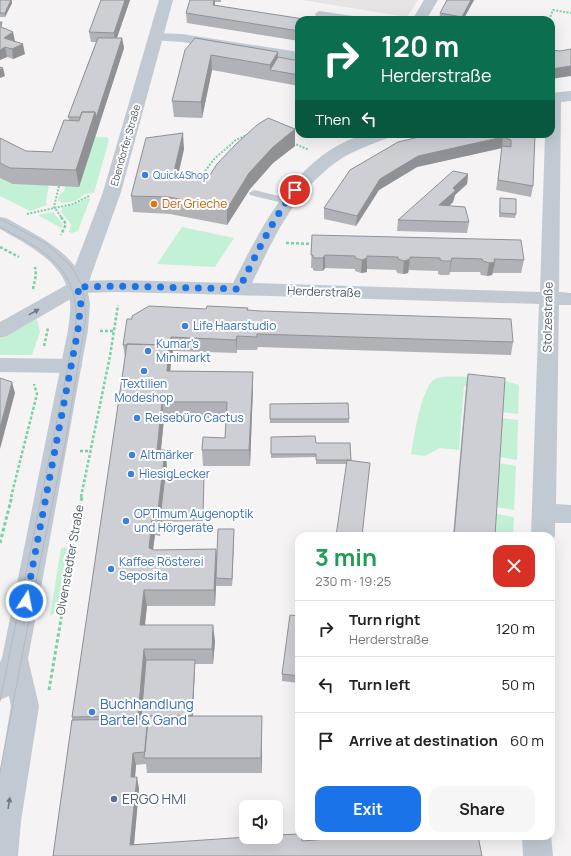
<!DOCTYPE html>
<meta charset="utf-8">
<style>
body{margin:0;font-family:Manrope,sans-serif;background:#f6f6f6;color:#222;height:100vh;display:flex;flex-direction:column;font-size:15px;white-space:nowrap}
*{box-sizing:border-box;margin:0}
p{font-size:13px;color:#767676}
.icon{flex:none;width:22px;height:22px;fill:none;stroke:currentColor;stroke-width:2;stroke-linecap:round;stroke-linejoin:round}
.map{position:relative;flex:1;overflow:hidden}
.drawer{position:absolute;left:295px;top:532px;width:260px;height:308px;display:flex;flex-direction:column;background:#fff;border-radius:12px;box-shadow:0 4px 16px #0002}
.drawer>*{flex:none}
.guide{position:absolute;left:295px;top:16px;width:260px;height:122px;border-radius:12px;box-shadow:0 4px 16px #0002;background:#0b6e4f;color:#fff;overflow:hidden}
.fabs{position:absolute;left:239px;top:800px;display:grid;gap:8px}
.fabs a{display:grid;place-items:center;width:44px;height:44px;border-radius:8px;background:#fff;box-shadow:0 4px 16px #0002;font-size:20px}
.pin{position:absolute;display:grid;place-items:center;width:34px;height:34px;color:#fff;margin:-17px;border:2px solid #fff;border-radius:50%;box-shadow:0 1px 4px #0007}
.me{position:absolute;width:44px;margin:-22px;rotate:11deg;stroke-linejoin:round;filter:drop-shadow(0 0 3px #0008)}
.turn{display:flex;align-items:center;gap:14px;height:84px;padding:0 20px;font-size:18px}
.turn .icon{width:52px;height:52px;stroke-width:2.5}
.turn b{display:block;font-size:28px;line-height:34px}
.then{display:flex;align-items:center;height:38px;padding:0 20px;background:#0003;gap:8px;font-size:15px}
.round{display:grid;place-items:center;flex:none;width:42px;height:42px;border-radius:12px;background:#f6f6f6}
.head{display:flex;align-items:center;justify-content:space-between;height:68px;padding:0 20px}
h1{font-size:24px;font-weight:700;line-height:30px;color:#1e9e55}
.cta{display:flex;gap:8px;margin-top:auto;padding:8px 20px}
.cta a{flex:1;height:46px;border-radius:12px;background:#1a73e8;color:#fff;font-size:16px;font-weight:700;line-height:46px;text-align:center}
.cta a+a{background:#f6f6f6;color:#222}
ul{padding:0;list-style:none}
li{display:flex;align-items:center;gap:12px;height:56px;padding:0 20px;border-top:1px solid #e0e0e0}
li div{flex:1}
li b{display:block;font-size:15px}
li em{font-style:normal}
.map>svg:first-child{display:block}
</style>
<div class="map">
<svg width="571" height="856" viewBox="0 0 571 856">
<rect width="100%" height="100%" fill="#f5f3f3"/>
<path fill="#e6e4e5" d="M302,0H418L407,17Z"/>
<path fill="#c3f1d5" d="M95,137H107L109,140L94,193L85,194L75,201L62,203L58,200L60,193L64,192L65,186H79Z
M0,178L49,185L46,201L47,205L30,211L0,196Z
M88,198L90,199L78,231L72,233L69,232L71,224L61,212L63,207L76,204Z
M53,212L63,225L61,228L38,215Z
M182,227L234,238L215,267L157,264Z
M37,319L40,332L32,355H0V339Z
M478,377L498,379L519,385L518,414L502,412L503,391L464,386L459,450L440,448L425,456L411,454C414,438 421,387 435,379C443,375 468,377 478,377Z
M502,418L518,420L517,460L499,457Z
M499,463L516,466L514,510L496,507Z
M496,514L514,517L513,536H494Z
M67,547L57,611L50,616L61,548Z"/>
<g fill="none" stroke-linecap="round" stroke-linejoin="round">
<path stroke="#7ad0a6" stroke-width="2" stroke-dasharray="2 1.5" stroke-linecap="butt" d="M549,20L553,10L571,13
M401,137L414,134
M293,143L309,150
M191,181L203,174L215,158L236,140L247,135
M59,186L54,207L62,218
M27,214L73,204L89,196"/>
<path stroke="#7ad0a6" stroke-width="2.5" stroke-dasharray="3 2" stroke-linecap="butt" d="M61,217L66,224L61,235
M286,243L313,244
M0,247L19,257
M33,289L36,275L35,267
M100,331H113
M44,346L48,328
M80,451H91
M11,497L37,394L34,384
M81,497L110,356L118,305"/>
<path stroke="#7ad0a6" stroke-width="3" stroke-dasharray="3.5 2.5" stroke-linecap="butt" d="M0,543L12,496
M49,690L82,496"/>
<path fill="#c1cad2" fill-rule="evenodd" d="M319,11L360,17L364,20H343L316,16L315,14Z
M254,190L291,199L292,201L287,204L250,195L249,193Z"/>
<path fill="#c1cad2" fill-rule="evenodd" d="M424,0H438L426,20H412Z
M156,33L182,34L299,52V62L182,42L151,40L149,37L151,34Z
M571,91V101L561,102L559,292L571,293V305H559L556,504L571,505V523H555V536L551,543V536H531L539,304L201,294L117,292L81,293L7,336L0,338V322L70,283L77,281L117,280L233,283C262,226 298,152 366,134C373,133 383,134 390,134L388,138C370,145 351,151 335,163C294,193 273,239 252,283L540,292L545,134H551V93Z
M0,358L72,359L79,361L82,366L79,371L72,373L0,372Z
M551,834L553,856H523L522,836H551Z"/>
<path fill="#c1cad2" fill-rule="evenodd" d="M159,0H173L121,192L87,287L90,304L88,330L28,659L39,706L21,821L18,856H0V771L11,706L9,696L0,700V662L2,658L68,330C69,321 71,311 70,302C68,264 30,246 0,229V217L6,218C31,232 57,244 75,266L103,192Z"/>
<path stroke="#b5b8bd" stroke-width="1" d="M0,219L47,244L71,266L83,287L86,317L66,439L39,567L0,772
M0,227C40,248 77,266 76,317C76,334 70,350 68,366L0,701"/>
</g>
<path fill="#b0b2b7" d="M0,0H12V3L5,17H0Z
M130,0L117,38H122L124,48L79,187L13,184L0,178V138L26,151L52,152L69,120L68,117L96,42H91L89,32Z
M190,0H221V2H215V5L299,20V41L187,23L186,13Z
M447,0H474L463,20H439L440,13Z
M3,27L15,41L25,54L13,59L7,57L0,60Z
M185,50L278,52V57L299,61V86L212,70L202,118L174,117L172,101Z
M295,129V146L273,163L250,189L227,225L170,214L133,212L131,196L184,149L178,176L206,181Z
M535,134L533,186L531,197L496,190L502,148L417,167L379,190L356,226L324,219V208L398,142Z
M468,174L467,184L455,195L453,202L449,206L469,222L467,233L397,231L398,220Z
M500,198L516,214L515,218L499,217Z
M312,235L524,260L521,273H493L492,275L487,276L481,275L480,272H450L449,275H441L438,274V271L409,270L408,273L403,274L397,273L396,270L367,269V272L361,273L355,271V269L325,268L323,271H315L313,270V268H311Z
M248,310L513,342L511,355L258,347L257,350H237V353L173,351L170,371L253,372V388L250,466H203L202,450L225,438L226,418L164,419L161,450H165L167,467L166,476L204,475L203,521L161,522L160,536L155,535L153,550H154L216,549L217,558L234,529V537L232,586H216L215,606H147L145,625L215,641L213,664H195L193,716H262V773H147L146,764L136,765L135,777L139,789L134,844L302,841L478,836L53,856L72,720V717L125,357L123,345L132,319Z
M468,374L495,536H453L466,387Z
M270,404L349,419V423H270Z
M271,437L316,443H350L351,461L346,464H316V457L271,458Z
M299,616V683L282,681V674Z"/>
<path fill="#909195" d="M11,0L12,3L5,17V13Z
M125,0H130L115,43L114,33Z
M214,0H215V2L213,15V5Z
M471,0H474L463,20H461L462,17Z
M13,32L15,41L4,38Z
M122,38L124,48L79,187L76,170L95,112Z
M23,44L25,54L13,59L12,49Z
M5,47L7,57L0,60V50Z
M278,52V67L270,70V65Z
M211,55L212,70L202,118L201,102Z
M571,66V76L551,79V69Z
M3,68L5,76L0,78V70Z
M295,129V146L273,163L250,189L227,225V209L249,173L273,147Z
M183,133L184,149L174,192L173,176Z
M503,137L502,148L417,167L379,190L356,226L357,216L380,179L418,156Z
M468,174L467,184L455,195L453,202L438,216L439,205L453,188Z
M325,255V268L323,271V258Z
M367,258V272L361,273L362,260Z
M452,258L450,272L449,275L451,261Z
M410,259L408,273L403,274L404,261Z
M495,262L492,275L487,276L489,263Z
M237,336V353L236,340Z
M171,337L173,351L171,361L169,388L167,371L169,345Z
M253,372V388L250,466L249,450Z
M12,382L15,393L0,449V428Z
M162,402L164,419L159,467L157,450Z
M165,450L167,467L161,518H160L161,522L160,536L157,519Z
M152,519L155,535L151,564L149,548Z
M234,529V537L232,586V579Z
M216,549L217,565L216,578V586L215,606L214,590Z
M144,590L147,606L143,640L140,625Z
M213,625L215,641L213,664L212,649Z
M144,649L147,664L141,731L138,716Z
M195,660V664L192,730L191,727Z
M262,716V773L261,758Z
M133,753L136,765L134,788L131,777Z
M137,777L139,789L133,855L130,845Z"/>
<path fill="#cdcfd5" stroke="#909195" d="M0,0H11L5,13H0Z
M101,0H125L114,33L89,32Z
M190,0H214L213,5L310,20H299V31L186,13Z
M447,0H471L462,17L440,13Z
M0,22H2L1,27L13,32L4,38L23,44L12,49L5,47L0,50Z
M98,38H122L96,118L95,112H82L80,117H68Z
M195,38L278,52L270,65L211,55L201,102L172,101L185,50Z
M571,49V66L551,69V50L560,51Z
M278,57L299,61V75L270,70Z
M0,67L3,68L0,70Z
M82,112H95L76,170L10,168L0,163V138L26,151L52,152L64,120L79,121Z
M268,118L295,129L273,147L249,173L227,209L169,197L131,196L146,138L183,133L173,176L206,181L217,164L236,144L257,125Z
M432,134H535L533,186L498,180L502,146L511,147V140L503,137L418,156L380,179L357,216L324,208L350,170L398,142Z
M453,171L468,174L453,188L455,190V191L439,205L465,207L469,222L398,220Z
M500,198L516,199V214L500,213Z
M312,235L521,240L524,260L494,259L495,262L489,263L483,261L482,259L452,258L451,261H443L440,260V258L410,257V259L404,261L398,259V257L367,256V258L362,260L355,258V256L325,255L323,258H315L313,257V255H311Z
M149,306L206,309L207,306L248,308L247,310L260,311L511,319L513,342L257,334V337L237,336L236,340L171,337L170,348L169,345L127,344V345H123L127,319H132V316Z
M127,344L169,345L167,371L253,372L249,450H202L203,437L225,438L227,402H162L157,450H165L157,519H152L149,548L154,550L216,549L214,590H144L140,625H213L212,649H144L138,716L72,717Z
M468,374L505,378L495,536H454Z
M0,378L12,382L0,428Z
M348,403L349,419H270V404Z
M315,436L316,443H350L351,460H316V454H271V437Z
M347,460L370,463L362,536H336Z
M204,475L203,517L160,518L165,476Z
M218,529H234L232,579L216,578Z
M290,615L299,616V676L282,674Z
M146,660H195L192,716H148V719H141Z
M148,716H262L261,758H144Z
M148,719L145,752L133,753L131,777H137L130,845L248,837H276V835L299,834V836H301L302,841L366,836H478L482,856H53L72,720Z"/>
<defs><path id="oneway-solid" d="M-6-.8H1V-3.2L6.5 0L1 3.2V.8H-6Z"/></defs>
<g fill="#6e7983">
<use href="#oneway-solid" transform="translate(34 312) rotate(-29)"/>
<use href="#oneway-solid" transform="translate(9 803) rotate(-81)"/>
</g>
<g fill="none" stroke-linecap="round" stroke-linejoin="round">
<path stroke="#1a73e8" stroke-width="7" stroke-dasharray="0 12.6" d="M26,601L78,330L81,301L77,287L117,286L239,289C256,255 272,220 295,190"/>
</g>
<g fill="#3f7fe0" stroke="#fff" stroke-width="1.5">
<circle cx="145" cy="175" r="4"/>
<circle cx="185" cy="326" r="4"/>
<circle cx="148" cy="351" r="4"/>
<circle cx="144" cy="371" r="4"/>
<circle cx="137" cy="418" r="4"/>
<circle cx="132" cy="455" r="4"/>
<circle cx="131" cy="474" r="4"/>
<circle cx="126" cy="521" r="4"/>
<circle cx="111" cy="569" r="4"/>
<circle cx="92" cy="712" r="4"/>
</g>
<circle fill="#e8710a" stroke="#fff" stroke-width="1.5" cx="154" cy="204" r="4"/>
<circle fill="#5c6f8a" stroke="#fff" stroke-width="1.5" cx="114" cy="799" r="4"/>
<g text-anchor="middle" stroke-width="4" stroke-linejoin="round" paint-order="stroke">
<g font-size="10" fill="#4a5661" stroke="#fff">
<text transform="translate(125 145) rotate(-74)" y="4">Ebendorfer Straße</text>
</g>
<g font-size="10" fill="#366cbe" stroke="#fff" text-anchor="start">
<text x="153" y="179">Quick4Shop</text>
</g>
<g font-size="12" fill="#c56008" stroke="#fff" text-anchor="start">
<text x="162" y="208">Der Grieche</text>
</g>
<g font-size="12" fill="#4a5661" stroke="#fff">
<text transform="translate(324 292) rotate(2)" y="4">Herderstraße</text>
<text transform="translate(548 317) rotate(-89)" y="4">Stolzestraße</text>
<text transform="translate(70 560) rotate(-80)" y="4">Olvenstedter Straße</text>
</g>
<g font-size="12" fill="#366cbe" stroke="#fff" text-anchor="start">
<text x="193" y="330">Life Haarstudio</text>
<text x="156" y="348">Kumar's<tspan x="156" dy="14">Minimarkt</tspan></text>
<text x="144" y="388" text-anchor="middle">Textilien<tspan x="144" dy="14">Modeshop</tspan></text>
<text x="145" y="422">Reisebüro Cactus</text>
<text x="140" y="459">Altmärker</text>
<text x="139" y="478">HiesigLecker</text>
<text x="134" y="518">OPTImum Augenoptik<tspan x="134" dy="14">und Hörgeräte</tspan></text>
<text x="119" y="566">Kaffee Rösterei<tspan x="119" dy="14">Seposita</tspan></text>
</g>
<g font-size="14" fill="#366cbe" stroke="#fff" text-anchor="start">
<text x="100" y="709">Buchhandlung<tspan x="100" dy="16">Bartel &amp; Gand</tspan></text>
</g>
<g font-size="14" fill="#4e5e75" stroke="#fff" text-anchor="start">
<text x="122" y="804">ERGO HMI</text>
</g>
</g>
</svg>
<div class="fabs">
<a><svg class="icon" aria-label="sound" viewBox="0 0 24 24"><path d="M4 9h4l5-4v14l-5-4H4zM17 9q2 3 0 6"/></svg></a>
</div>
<div class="pin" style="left:295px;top:190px;background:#d93025"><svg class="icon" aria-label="arrive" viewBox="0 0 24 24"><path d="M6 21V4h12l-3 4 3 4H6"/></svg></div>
<svg class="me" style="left:26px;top:601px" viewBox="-20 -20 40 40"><circle r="17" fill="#1a73e8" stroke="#fff" stroke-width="3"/><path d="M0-11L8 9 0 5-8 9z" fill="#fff"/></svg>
<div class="guide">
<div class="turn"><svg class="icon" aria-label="right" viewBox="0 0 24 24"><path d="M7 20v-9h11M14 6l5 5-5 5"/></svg><div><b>120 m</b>Herderstraße</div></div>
<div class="then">Then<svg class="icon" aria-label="left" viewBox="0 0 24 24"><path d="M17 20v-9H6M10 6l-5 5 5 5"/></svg></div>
</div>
<section class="drawer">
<div class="head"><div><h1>3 min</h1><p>230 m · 19:25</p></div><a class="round" style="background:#d93025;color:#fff"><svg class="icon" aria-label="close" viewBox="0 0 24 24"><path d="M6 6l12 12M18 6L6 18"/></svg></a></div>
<ul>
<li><svg class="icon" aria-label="right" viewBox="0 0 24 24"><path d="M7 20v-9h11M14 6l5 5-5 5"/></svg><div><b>Turn right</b><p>Herderstraße</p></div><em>120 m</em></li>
<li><svg class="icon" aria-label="left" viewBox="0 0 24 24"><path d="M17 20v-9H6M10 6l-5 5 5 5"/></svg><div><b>Turn left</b></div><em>50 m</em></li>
<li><svg class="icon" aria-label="arrive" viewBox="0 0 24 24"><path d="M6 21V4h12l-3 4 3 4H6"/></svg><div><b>Arrive at destination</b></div><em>60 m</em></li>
</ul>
<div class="cta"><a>Exit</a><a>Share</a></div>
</section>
</div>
